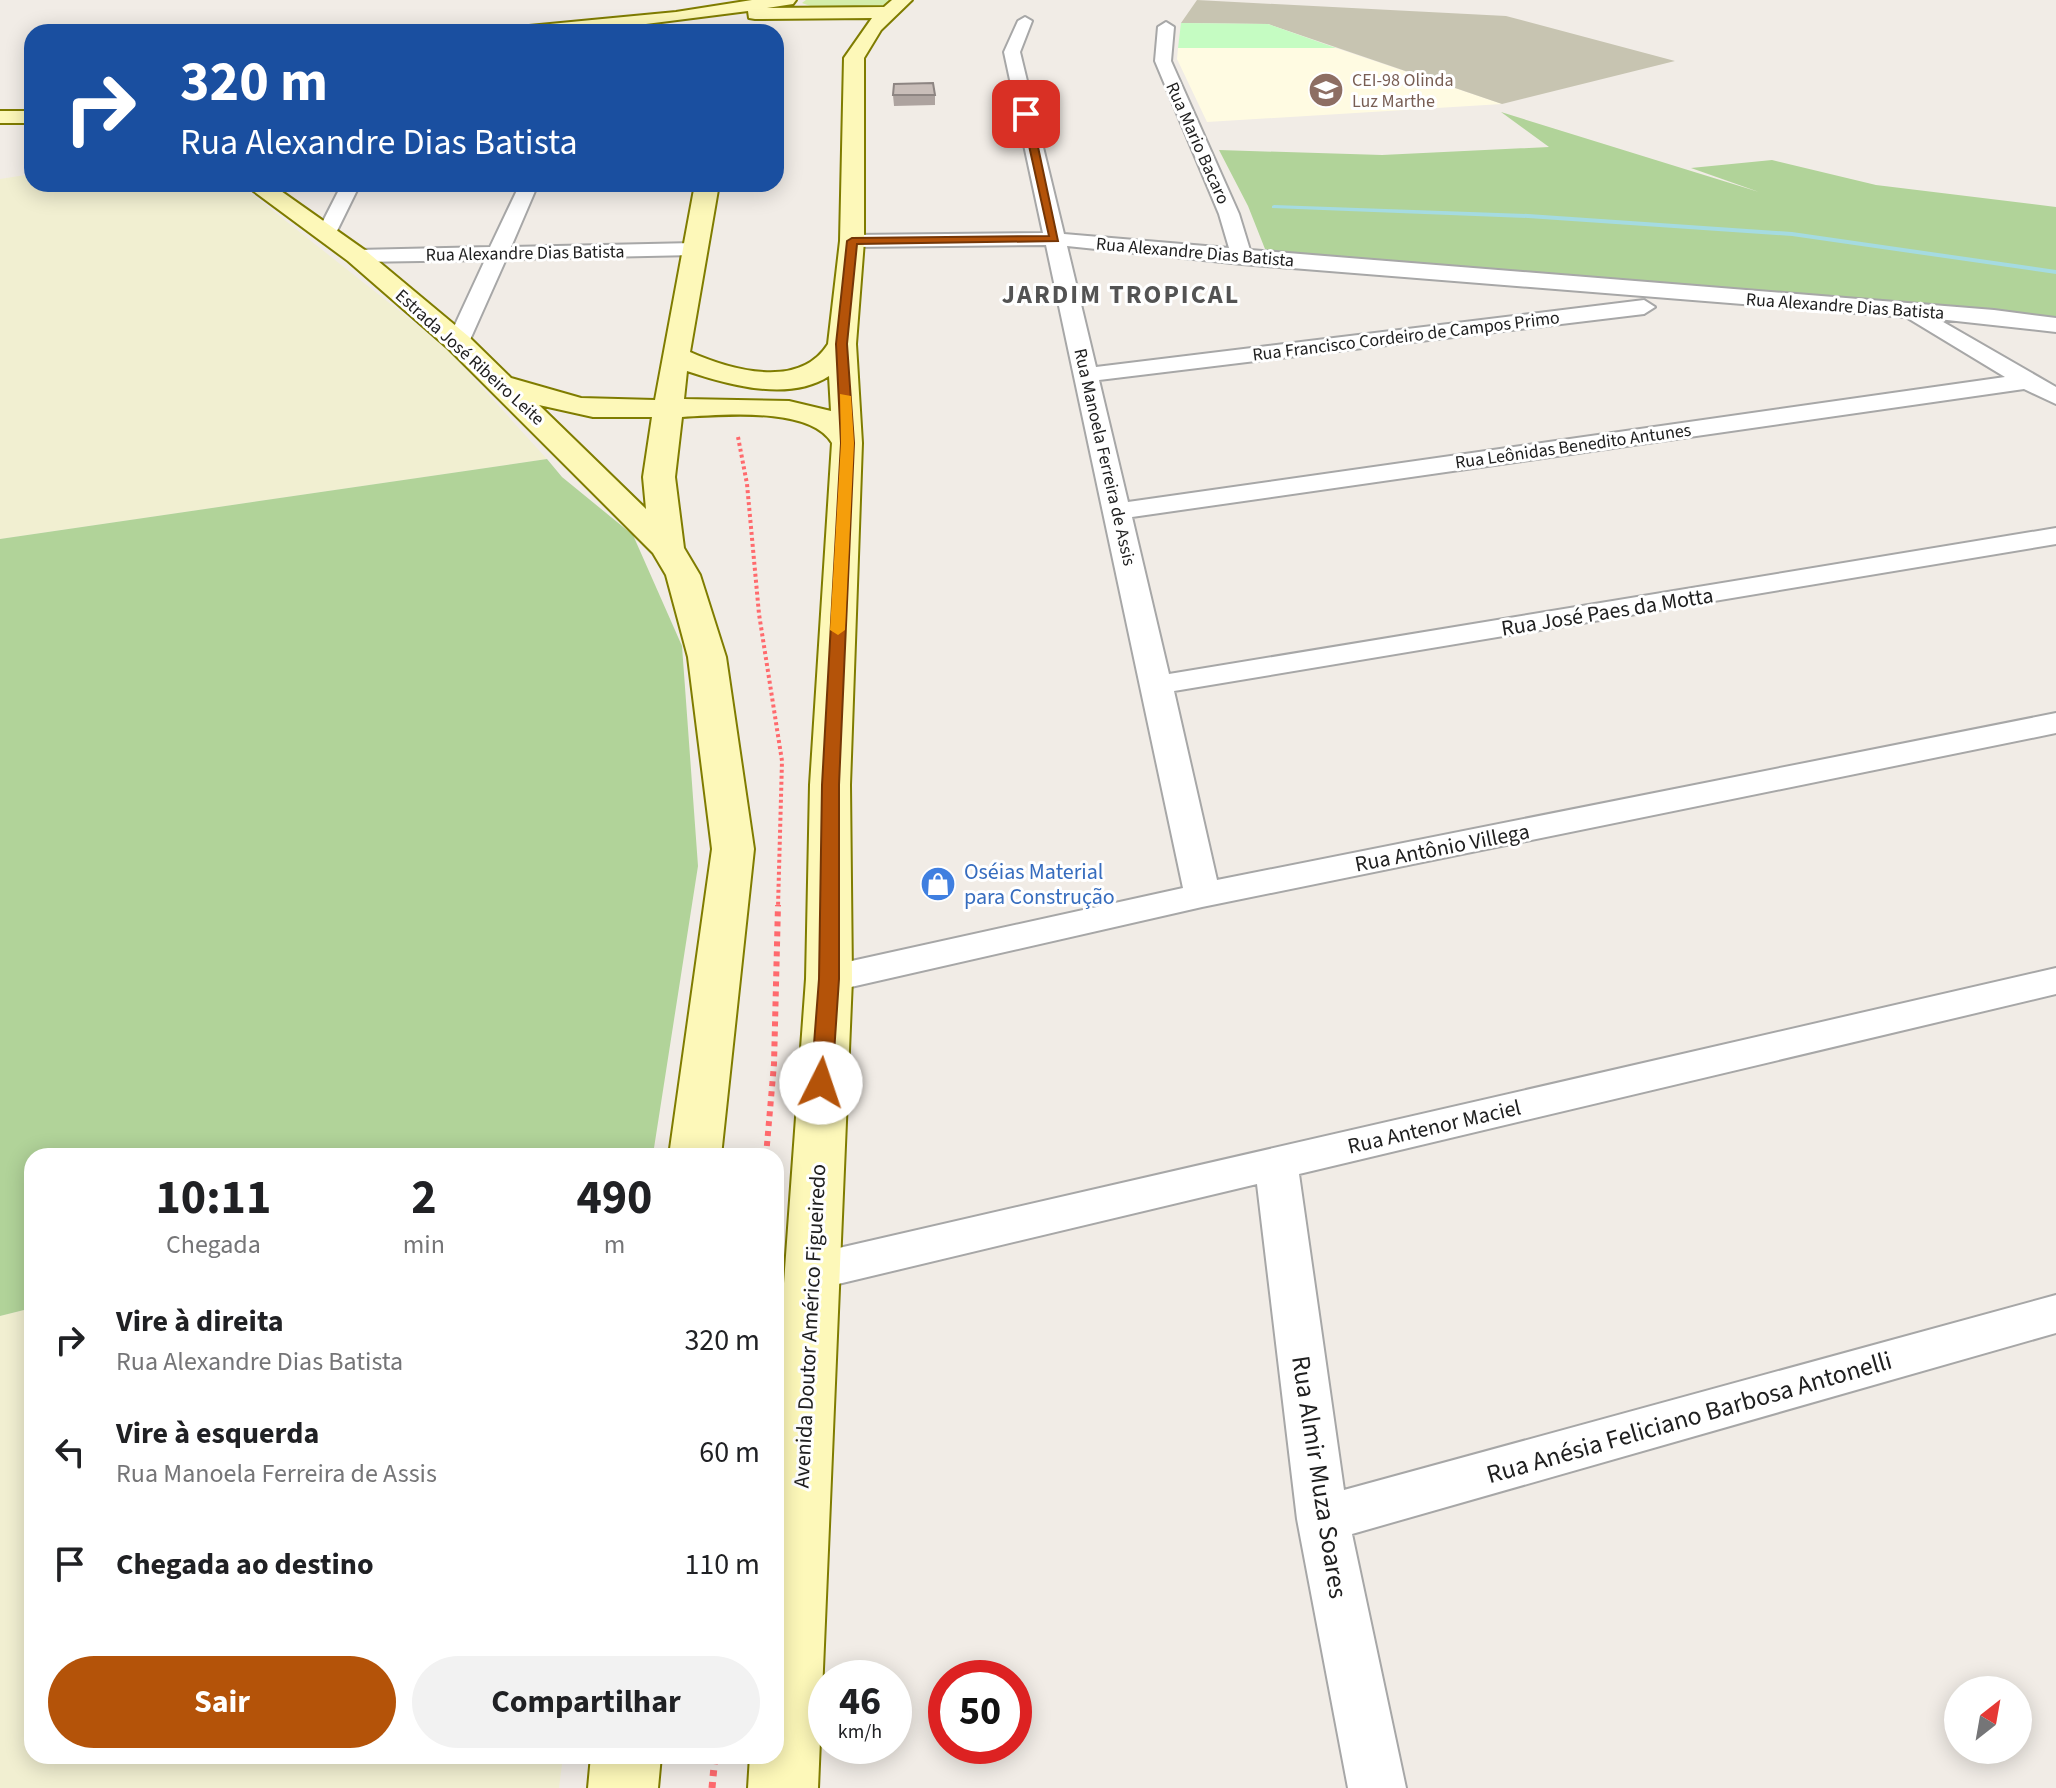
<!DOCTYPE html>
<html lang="pt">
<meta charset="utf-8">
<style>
body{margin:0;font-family:"Source Sans 3",sans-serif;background:#f2f2f2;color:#202124;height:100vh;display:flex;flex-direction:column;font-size:30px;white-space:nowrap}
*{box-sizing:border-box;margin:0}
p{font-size:26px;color:#757577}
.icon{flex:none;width:44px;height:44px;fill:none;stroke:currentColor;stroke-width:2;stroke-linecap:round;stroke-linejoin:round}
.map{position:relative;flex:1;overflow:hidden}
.side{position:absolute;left:24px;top:1148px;width:760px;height:616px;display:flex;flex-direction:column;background:#fff;border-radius:24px;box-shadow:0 4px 20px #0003}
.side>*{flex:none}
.hud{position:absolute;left:24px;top:24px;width:760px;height:168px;border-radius:24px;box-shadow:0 4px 20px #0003;background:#1a4fa0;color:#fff;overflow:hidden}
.needle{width:52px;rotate:31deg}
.tools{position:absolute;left:1944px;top:1676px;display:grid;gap:16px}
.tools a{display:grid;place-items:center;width:88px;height:88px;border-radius:50%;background:#fff;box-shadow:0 4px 20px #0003;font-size:40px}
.speed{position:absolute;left:808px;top:1660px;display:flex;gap:16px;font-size:40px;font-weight:700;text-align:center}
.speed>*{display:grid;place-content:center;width:104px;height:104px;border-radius:50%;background:#fff;box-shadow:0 4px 20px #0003;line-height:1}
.speed small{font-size:20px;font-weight:400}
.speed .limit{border:12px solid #d22;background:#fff;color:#111}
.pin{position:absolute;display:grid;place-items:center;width:68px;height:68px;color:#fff;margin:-34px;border-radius:16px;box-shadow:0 4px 12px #0006}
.me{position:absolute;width:88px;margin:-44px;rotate:4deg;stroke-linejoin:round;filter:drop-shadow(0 0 6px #0008)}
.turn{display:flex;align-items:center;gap:28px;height:168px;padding:0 24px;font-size:36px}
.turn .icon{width:104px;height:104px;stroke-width:2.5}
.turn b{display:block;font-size:56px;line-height:68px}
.eta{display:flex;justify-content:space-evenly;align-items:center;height:136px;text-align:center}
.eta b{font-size:48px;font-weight:700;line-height:56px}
.cta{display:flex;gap:16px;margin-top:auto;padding:16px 24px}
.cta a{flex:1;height:92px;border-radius:48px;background:#b45309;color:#fff;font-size:32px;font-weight:700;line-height:92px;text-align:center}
.cta a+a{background:#f2f2f2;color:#202124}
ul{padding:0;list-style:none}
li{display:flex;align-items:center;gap:24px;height:112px;padding:0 24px}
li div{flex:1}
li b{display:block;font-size:30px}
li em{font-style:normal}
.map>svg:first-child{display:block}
</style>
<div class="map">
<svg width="2056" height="1788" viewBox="0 0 2056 1788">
<rect width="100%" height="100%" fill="#f1ece6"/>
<path fill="#fffbe2" d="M1178,48H1336L1502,104L1207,122L1177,59Z"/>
<path fill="#c7c4b1" d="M1197,0L1506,16L1675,61L1502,104L1268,24L1181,23Z"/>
<path fill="#f1efd1" d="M32,174V184H239L445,347L547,459L0,539V179Z
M32,1308V1756H563L559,1788H0V1316Z"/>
<path fill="#d4edaa" d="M806,0H892C872,17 826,13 802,3Z"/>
<path fill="#b1d399" d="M1501,112L1759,192L1691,168L1772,160L1876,185L2056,207V320L1274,254L1265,249L1248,206L1219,150L1382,155L1549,147Z
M547,459L562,477L633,535L682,646L698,866L654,1148L623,1156H32V1308L0,1316V539Z"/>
<path fill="#c5fcc2" d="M1181,23L1268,24L1336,48H1178Z"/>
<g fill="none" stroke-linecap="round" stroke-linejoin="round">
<path fill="#a5dbe1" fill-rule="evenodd" d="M1274,205L1528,214L1792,232L2056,270V274L1792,236L1528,218L1272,208V206Z"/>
<defs>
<path id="minor" d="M1025,17L1032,21L1020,52L1064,234L1229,248L1219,214L1155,61L1158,27L1166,22L1174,27L1171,61L1239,214L1250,250L1994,310L2056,318V332L1938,319L2056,387V404L2024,389L1132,517L1169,674L2056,528V544L1174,691L1217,880L2056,713V733L1202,907L829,992L816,988L810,979L816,970L829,966L1183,888L1046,245L852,247L842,241L852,235L1043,233L1004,52L1018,21ZM1067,246L1242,264L1906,317L2005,377L1128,502L1099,380L1644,314L1655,307L1644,300L1096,367Z
M251,184H298C289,193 265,193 252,190Z
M342,184H360L333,239H319L316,235Z
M520,184H538L511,247L694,243L704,249L694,255L506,259L469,342L466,347H450L447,342L485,260L357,262L347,256L357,250L490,247Z
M2056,968V994L1299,1174L1344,1490L2056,1295V1333L1352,1534L1406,1788H1348L1297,1519L1257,1184L813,1290L797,1285L790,1272L797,1259L813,1254Z"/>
<path id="secondary" d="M752,0H796L793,4L767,8L884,7L892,0H912L881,30L864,58V241L856,344L862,443L850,785L852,979L818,1788H748L750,1756H776V1394L806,979L810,785L832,443C810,406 721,415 682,417L675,477L684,548L700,575L726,657L754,849L721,1156H669L712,849L688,657L666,575L653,553L448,348L348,261L244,184H271L366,251L468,336L511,378L581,398L655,400L695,184H719L690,352C731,370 799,390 828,344L840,241L844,58L872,18L755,19L749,18L748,11L583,32H520L529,26L676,12ZM687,371C729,385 789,402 829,376L831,411L789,401L684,399ZM539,405L593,417H652L643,477L646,509Z
M0,111H32V123H0Z
M591,1756H661L658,1788H588Z"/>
</defs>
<use href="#minor" stroke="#a7a7a7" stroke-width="4"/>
<use href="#secondary" stroke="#7f7c00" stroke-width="4"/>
<path stroke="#ff6a6d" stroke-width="4" stroke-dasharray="3 3" stroke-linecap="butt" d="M738,437L747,484L759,614L782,761L778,907"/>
<path stroke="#ff6a6d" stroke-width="6" stroke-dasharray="5 5" stroke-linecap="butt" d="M766,1156L774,1064L778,905"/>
<path stroke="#ff6a6d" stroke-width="7" stroke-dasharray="6 6" stroke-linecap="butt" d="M712,1788L715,1756"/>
<use href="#minor" fill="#fff" fill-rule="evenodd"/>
<use href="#secondary" fill="#fdf8b9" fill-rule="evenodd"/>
</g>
<path fill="#ada39f" d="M893,95H935V105L894,106Z"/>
<path fill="#c9beb9" stroke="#8d8582" stroke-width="2" d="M933,83L935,95H893L894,84Z"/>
<path fill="#b45309" stroke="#753606" stroke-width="2" d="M1026,112L1031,114L1058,241L857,244L847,344L854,443L839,785V979L832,1083L829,1088H814L811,1083L819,979L822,785L841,443L836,344L847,241L852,238L1049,236L1022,114Z"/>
<path fill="#f59e0b" d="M840,394L851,396L854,443L845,630L838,635L830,630L841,443Z"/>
<defs>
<symbol id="school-disc" viewBox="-11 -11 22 22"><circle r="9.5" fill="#8d6e63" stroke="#fff"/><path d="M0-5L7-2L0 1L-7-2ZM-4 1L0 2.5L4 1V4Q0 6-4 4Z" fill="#fff"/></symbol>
<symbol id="shop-disc" viewBox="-11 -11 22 22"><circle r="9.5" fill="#3f7fe0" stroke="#fff"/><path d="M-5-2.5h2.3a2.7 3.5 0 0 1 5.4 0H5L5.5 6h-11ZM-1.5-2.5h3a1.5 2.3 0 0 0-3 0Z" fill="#fff"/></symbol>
</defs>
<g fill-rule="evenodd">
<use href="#school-disc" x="1306" y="70" width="40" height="40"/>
<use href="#shop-disc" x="918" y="864" width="40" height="40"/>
</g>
<g text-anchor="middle" stroke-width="6" stroke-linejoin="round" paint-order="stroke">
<g font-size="18" fill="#785e54" stroke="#fff" text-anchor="start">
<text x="1352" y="86">CEI-98 Olinda<tspan x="1352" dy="21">Luz Marthe</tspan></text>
</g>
<g font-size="18" fill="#202020" stroke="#fff">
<text transform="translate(1198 143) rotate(66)" y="6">Rua Mario Bacaro</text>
<text transform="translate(1195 252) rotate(5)" y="6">Rua Alexandre Dias Batista</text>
<text transform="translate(525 253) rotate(-1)" y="6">Rua Alexandre Dias Batista</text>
<text transform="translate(1845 306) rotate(4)" y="6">Rua Alexandre Dias Batista</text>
<text transform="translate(1406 336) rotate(-7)" y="6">Rua Francisco Cordeiro de Campos Primo</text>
<text transform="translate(470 357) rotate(42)" y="6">Estrada José Ribeiro Leite</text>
<text transform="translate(1573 446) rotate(-8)" y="6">Rua Leônidas Benedito Antunes</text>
<text transform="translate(1105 457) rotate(77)" y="6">Rua Manoela Ferreira de Assis</text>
</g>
<g font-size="22" fill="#202020" stroke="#fff">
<text transform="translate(1607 611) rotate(-9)" y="8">Rua José Paes da Motta</text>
<text transform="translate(1442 847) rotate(-11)" y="8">Rua Antônio Villega</text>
<text transform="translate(1434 1126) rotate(-13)" y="8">Rua Antenor Maciel</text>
<text transform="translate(809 1326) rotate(-87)" y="8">Avenida Doutor Américo Figueiredo</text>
</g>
<g font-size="22" fill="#366cbe" stroke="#fff" text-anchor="start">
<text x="964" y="879">Oséias Material<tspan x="964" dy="25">para Construção</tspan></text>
</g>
<g font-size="26" font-weight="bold" letter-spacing="2" fill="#535353" stroke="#fff">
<text x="1121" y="303">JARDIM TROPICAL</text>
</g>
<g font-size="26" fill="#202020" stroke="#fff">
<text transform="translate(1689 1417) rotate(-16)" y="9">Rua Anésia Feliciano Barbosa Antonelli</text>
<text transform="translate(1320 1477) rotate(81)" y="9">Rua Almir Muza Soares</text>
</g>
</g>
</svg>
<div class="tools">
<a><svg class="needle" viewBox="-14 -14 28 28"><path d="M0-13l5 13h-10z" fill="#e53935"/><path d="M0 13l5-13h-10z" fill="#757577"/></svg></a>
</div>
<div class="speed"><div>46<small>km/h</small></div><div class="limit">50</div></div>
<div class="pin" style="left:1026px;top:114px;background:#d93025"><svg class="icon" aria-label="arrive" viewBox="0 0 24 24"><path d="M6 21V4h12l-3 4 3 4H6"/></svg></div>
<svg class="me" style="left:821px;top:1083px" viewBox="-20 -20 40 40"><circle r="19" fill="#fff"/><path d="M0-13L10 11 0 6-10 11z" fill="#b45309"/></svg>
<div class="hud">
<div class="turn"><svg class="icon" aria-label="right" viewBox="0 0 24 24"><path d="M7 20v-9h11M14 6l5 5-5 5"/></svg><div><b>320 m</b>Rua Alexandre Dias Batista</div></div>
</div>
<section class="side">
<div class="eta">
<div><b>10:11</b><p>Chegada</p></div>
<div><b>2</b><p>min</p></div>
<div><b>490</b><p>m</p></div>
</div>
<ul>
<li><svg class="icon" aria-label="right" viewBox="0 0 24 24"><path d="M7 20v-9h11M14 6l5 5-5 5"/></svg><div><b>Vire à direita</b><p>Rua Alexandre Dias Batista</p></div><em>320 m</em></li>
<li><svg class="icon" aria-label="left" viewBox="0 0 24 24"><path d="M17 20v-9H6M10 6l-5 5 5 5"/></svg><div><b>Vire à esquerda</b><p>Rua Manoela Ferreira de Assis</p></div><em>60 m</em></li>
<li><svg class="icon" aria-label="arrive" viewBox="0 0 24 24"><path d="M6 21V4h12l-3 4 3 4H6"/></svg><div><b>Chegada ao destino</b></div><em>110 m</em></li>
</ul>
<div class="cta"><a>Sair</a><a>Compartilhar</a></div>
</section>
</div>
